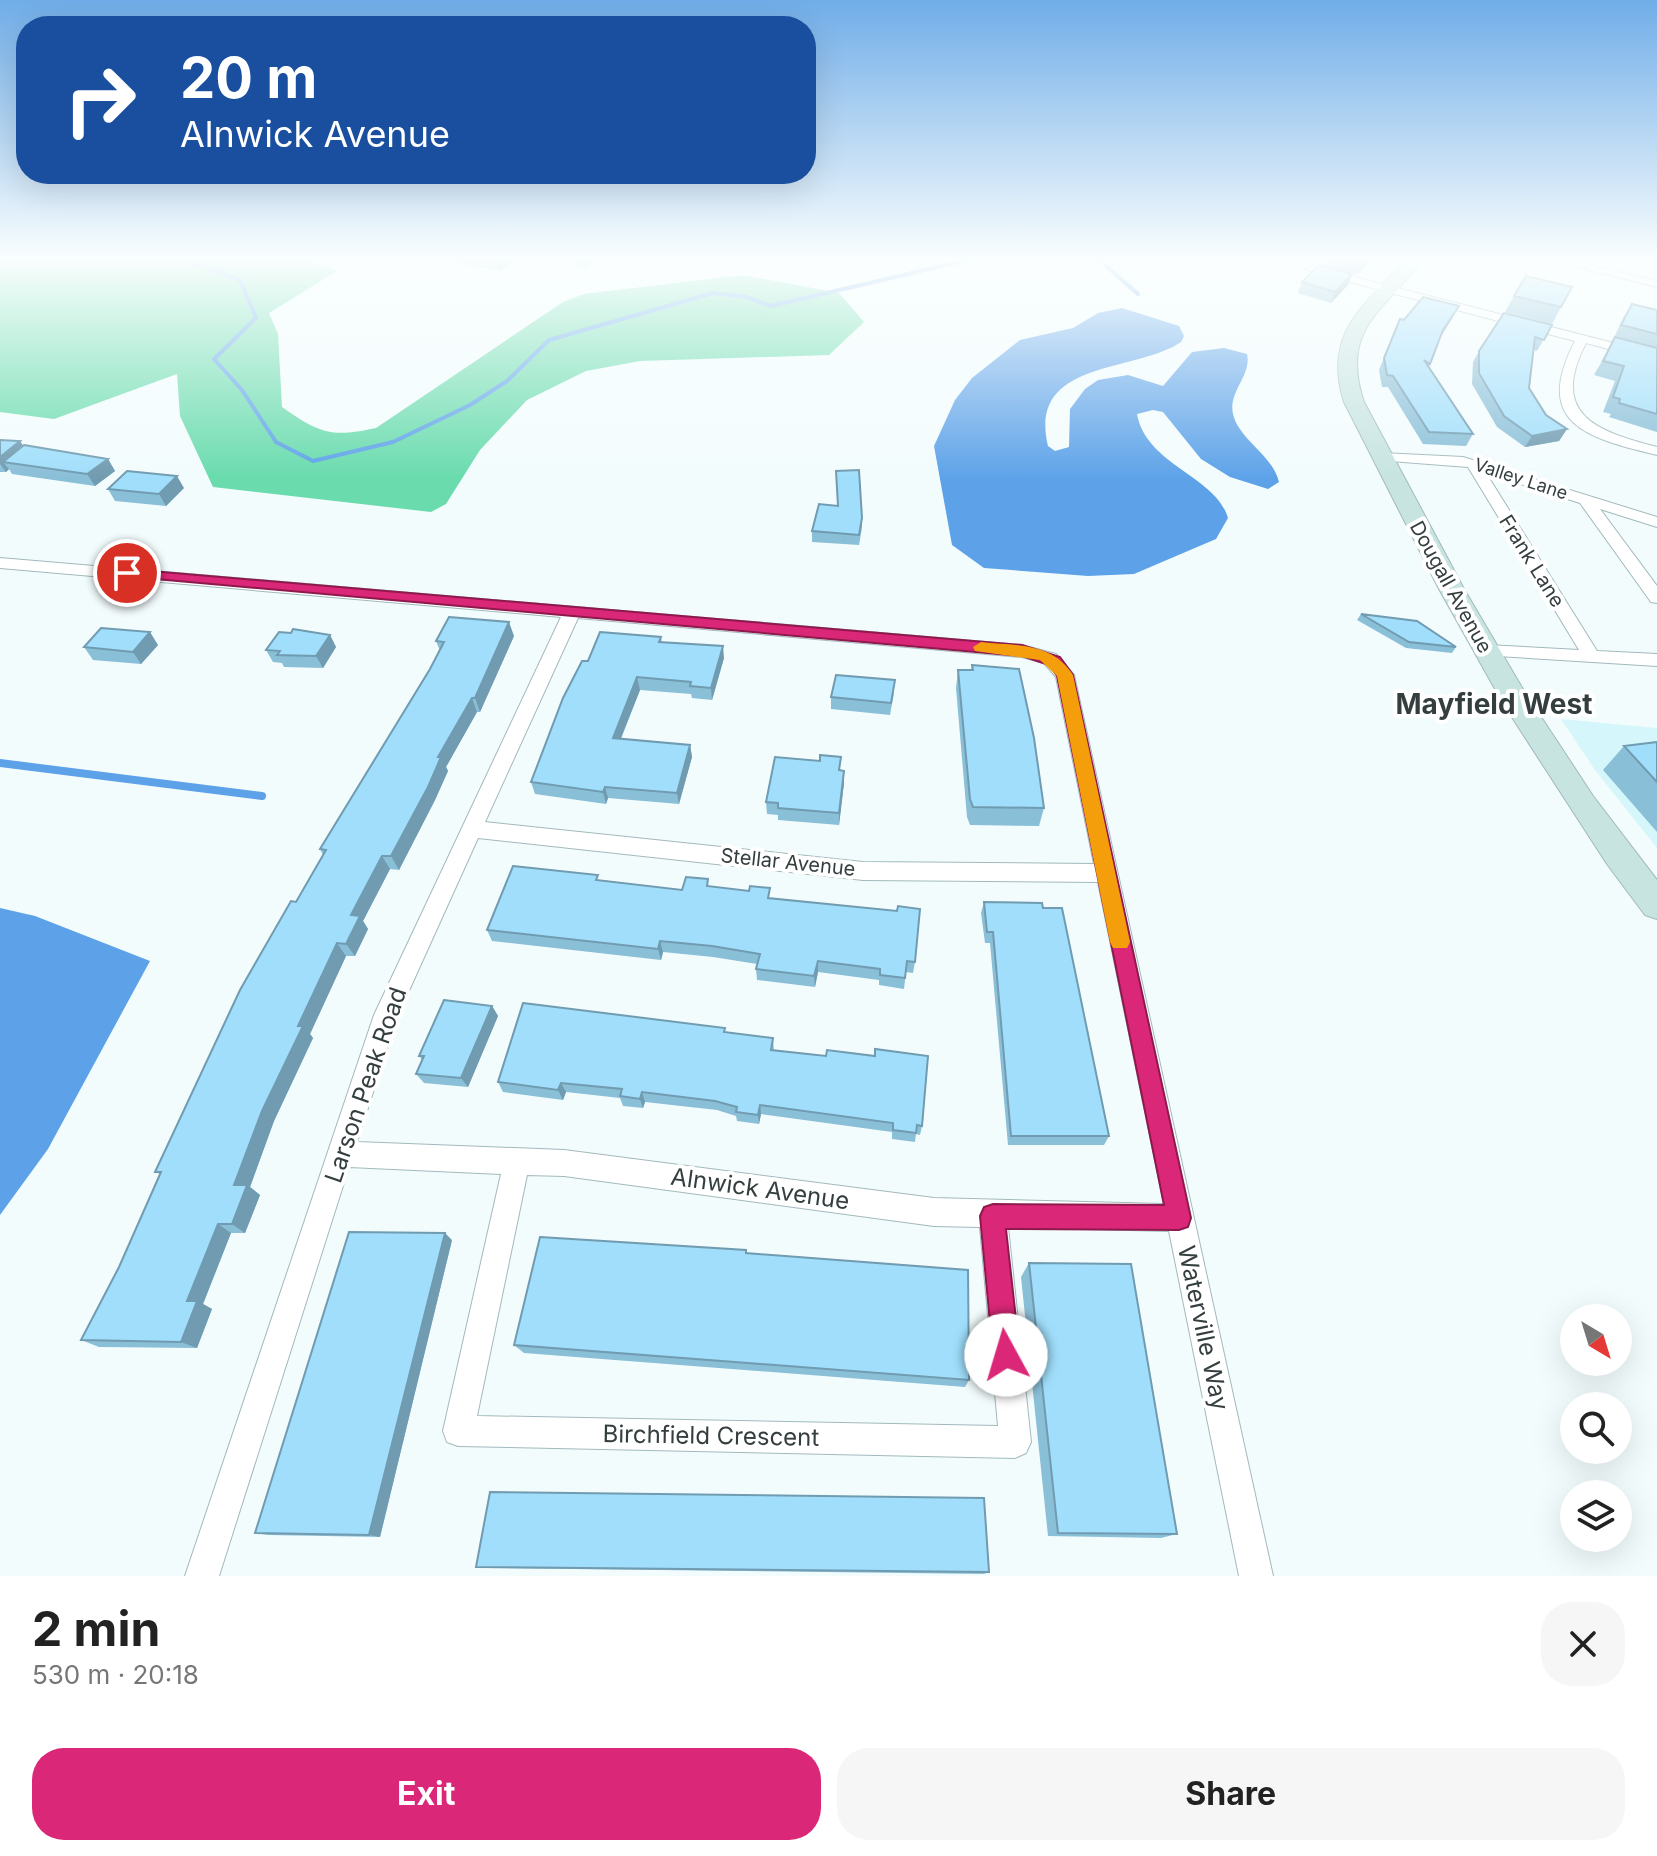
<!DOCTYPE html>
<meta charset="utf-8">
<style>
body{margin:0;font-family:Inter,sans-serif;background:#f6f6f6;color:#222;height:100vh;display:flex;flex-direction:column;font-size:30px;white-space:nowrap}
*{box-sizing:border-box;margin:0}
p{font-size:26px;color:#767676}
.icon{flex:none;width:44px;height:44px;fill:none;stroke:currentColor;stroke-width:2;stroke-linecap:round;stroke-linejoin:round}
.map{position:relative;height:1576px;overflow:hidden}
.side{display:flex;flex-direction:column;background:#fff;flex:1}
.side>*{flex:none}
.banner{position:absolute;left:16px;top:16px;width:800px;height:168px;border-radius:32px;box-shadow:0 8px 32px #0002;background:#1a4fa0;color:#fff;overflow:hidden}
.needle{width:52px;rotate:142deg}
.fabs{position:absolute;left:1560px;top:1304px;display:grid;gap:16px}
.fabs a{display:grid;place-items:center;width:72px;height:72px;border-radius:50%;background:#fff;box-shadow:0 8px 32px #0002;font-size:40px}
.pin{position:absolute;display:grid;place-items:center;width:68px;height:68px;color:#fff;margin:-34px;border:4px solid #fff;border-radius:50%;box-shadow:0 2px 8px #0007}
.me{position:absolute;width:88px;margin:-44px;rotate:354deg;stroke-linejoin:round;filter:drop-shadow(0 0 6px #0008)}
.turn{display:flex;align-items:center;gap:28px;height:168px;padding:0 32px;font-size:36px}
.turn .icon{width:104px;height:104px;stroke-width:2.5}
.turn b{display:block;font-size:56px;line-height:68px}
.round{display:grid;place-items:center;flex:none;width:84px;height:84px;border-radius:32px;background:#f6f6f6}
.summary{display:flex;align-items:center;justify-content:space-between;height:136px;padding:0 32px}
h1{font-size:48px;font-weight:700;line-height:60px}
.button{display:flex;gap:16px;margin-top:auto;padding:16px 32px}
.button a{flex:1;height:92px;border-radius:32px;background:#db2777;color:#fff;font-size:32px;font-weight:700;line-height:92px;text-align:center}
.button a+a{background:#f6f6f6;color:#222}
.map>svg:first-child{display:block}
</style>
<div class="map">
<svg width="1657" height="1576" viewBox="0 0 1657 1576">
<rect width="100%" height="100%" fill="#f3fcfd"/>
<path fill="#d5f6fb" d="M1561,719L1657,728V848L1595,770Z"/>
<path fill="#69dbad" d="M0,258H306L337,271L269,313L278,334L282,407C319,433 331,438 376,428L563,302L584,294L743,275L839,293L864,322L829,355L640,361L586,371L527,400L480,450L446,504L431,512L213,487L180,416L177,374L54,419L0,412Z"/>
<path fill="#5da2e8" d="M1122,308L1179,326L1184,336L1181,342C1136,373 1027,359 1048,446L1055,451L1069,447L1070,409L1085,389L1098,380L1128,375L1163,386L1192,352L1224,348L1247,354C1252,376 1228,391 1233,414C1239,440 1272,454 1279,482L1268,489L1230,477L1201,459L1163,412L1153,410L1137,414C1146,465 1216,476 1228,518L1216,539L1134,574L1088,576L984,568L952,545L934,446L955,400L972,378L1020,340L1073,328L1098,313Z
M0,908L35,916L150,961L48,1149L0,1215Z"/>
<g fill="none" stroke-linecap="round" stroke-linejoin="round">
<path stroke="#5da2e8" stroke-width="4" d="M178,258L240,280L256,318L214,359L242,390L276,442L313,461L393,442L470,405L507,381L549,340L713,293L746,297L771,306L976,258
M1097,258L1138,294"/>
<path stroke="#5da2e8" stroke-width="8" d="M0,763L262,796"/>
<defs>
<path id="street" d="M1279,258H1295L1323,269L1657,354V362L1586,343C1549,415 1596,431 1657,447V455C1587,438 1532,424 1575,341L1315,273Z
M1541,258H1562L1657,281V287Z
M1382,453L1463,457L1657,517V527L1600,509L1657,586V603L1651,602L1580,503L1486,473L1597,651L1657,654V666L1481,655L1478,651L1481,647L1487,645L1579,650L1468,467L1377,460L1375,457Z
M0,558L1022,645L1056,654L1074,675L1273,1576H1239L1169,1231L1008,1227L1031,1442L1026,1453L1015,1458L458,1446L447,1442L443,1431L501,1174L349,1167L219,1576H185L374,1015L561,617L0,568ZM578,618L1022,657L1044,663L1056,677L1094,864L863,862L485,822ZM478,838L863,880L1098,882L1164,1204L934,1198L564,1150L357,1142L398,1015ZM527,1175L564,1176L934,1226L980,1227L998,1426L477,1416Z"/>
<path id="secondary" d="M1408,258H1425C1385,310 1339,328 1364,402L1464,589L1524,691L1593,796L1657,880V919L1645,915L1607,864L1504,705L1439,589L1344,402C1322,332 1365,305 1408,258Z"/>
</defs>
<use href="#street" stroke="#a2b9bc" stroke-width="2"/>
<use href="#secondary" stroke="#a2b9bc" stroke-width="2"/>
<use href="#street" fill="#fff" fill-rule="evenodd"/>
<use href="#secondary" fill="#c7e4e1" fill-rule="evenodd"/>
</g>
<path fill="#8abfd8" d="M426,258H517L500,271Z
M565,258H608L580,268Z
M1328,258H1372L1357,275L1325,266Z
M1352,274L1348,285L1331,303L1298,293L1302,282Z
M1572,287L1552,324L1505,312L1514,296Z
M1632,304L1657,310V432L1609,417L1611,414L1603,412L1615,381L1594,375L1614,340H1613L1623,318Z
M1453,317L1440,337L1429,367L1473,434L1466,446L1423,444L1388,387H1382L1379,370L1400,319Z
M1552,325L1537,351L1533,350L1529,388L1546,415L1567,429L1559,441L1525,447L1497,427L1472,384L1473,362L1479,351Z
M0,440L20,441L23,446L108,459L115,471L95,486L12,474L9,469L6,472H0Z
M836,471L862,518V528L859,545L812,542V531L838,506Z
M184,488L166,506L115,501L108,489Z
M1361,614L1456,647L1452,653L1406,648L1357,620Z
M330,635L336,647L323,668L284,667L282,663L273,662L266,650Z
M514,636L480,712H477L446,767L448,771L435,800L399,870L390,869L363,921L368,929L355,956H346L310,1034L313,1038L274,1121L250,1187L260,1195L245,1233H231L203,1304L212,1309L197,1348L99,1347L81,1340L119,1267L160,1174L155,1172L296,902L323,855L320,849L430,669L440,651L436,641Z
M661,637L662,642L724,658L712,700L692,698L691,694L640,690L621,739L690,745L692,757L679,804L608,798L606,804L535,794L531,782L588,661Z
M158,645L141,664L93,660L84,647Z
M972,665L1044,808L1039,826L970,825L967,817L956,688L958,670H971Z
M894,693L890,715L831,709V697Z
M1657,742V832L1603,770L1624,746Z
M840,770L844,783L839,825L778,820V815L767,814L766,802Z
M600,880L682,890L709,886L770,898L915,962L913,973L906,972L904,989L879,985V980L818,972L815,987L757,980L756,969L757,964L713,957L663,952L661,960L492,941L487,930Z
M984,902L1109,1136L1104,1145H1008L990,943H985L981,913Z
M492,1006L498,1016L468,1087L424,1083L416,1074L422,1060L419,1056Z
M726,1032L773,1038L774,1051L922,1126L920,1135L916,1134L915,1142L892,1139V1132L761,1114L759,1124L737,1121L736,1116L717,1110L645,1102L643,1108L623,1106L620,1098L566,1092L563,1100L503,1092L498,1082Z
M452,1240L380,1537L268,1535L255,1533Z
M747,1253L969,1380L965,1387L524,1353L514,1345Z
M1029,1263L1177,1534L1161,1538L1048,1536L1021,1277Z
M476,1567L989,1572L984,1574L487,1568Z"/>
<path fill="#709bb0" d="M501,258H517L500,271L497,261Z
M578,258H608L580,268Z
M1366,258H1372L1357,275L1361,264Z
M1352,274L1348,285L1331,303L1335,292Z
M1459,306L1453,317L1438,341L1443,330Z
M1567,429L1559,441L1525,447L1532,436Z
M20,441L28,453L3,462L9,469L6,472L0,464V457Z
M108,459L115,471L95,486L87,474Z
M177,476L184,488L166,506L159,494Z
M509,622L514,636L480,712L475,698Z
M150,632L158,645L141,664L133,652Z
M330,635L336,647L323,668L316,656Z
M723,646L724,658L712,700L711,688Z
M637,677L640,690L616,750L613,738Z
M472,698L477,712L446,767L448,771L435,800L399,870L391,856L438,757Z
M690,745L692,757L679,804L677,793Z
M844,771V783L839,825V813Z
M605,787L608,798L606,804L603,792Z
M382,856L390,869L363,921L368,929L355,956L346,944L351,915Z
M660,941L663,952L661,960L658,949Z
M337,943L346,956L310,1034L313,1038L274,1121L250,1187L260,1195L245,1233L232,1224L234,1185L262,1111L298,1026Z
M818,961V972L815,987L814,976Z
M492,1006L498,1016L468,1087L461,1078Z
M561,1083L566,1092L563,1100L558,1090Z
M642,1092L645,1102L643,1108L640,1099Z
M760,1105L761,1114L759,1124L758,1115Z
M218,1224L231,1233L203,1304L212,1309L197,1348L181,1342L187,1301Z
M445,1233L452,1240L380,1537L369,1535Z"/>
<path fill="#a0defb" stroke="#709bb0" stroke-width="2" d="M483,258H501L497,261Z
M1340,258H1366L1361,264Z
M1319,265L1352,274L1335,292L1302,282Z
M1526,276L1572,287L1561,307L1514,296Z
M1423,297L1459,306L1443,330L1430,364L1424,360L1473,434L1429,432L1393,376L1387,375L1384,358L1400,319L1404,320Z
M1632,304L1657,310V334L1621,325Z
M1504,313L1552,325L1544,340L1535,337L1529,388L1546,415L1567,429L1532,436L1504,416L1479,373V351Z
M1615,337L1657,348V414L1619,403L1620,399L1613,397L1624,366L1603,361Z
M0,440L20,441L0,457Z
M24,445L108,459L87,474L3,462Z
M859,470L862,518L859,535L812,531L819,504L838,506L836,471Z
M127,471L177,476L159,494L108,489Z
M1361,614L1417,621L1456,647L1409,642Z
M449,617L509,622L475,698H472L438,757H441L428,787L391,856H382L351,915L360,916L346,944L337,943L298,1026H303L262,1111L234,1185H247L232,1224H218L187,1301H197L181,1342L81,1340L119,1267L161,1172H155L240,990L291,901L296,902L326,850L320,849L430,669L444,642L436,641Z
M101,628L150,632L133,652L84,647Z
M293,629L330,635L316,656L277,655L280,651L266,650L279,632L291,633Z
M600,632L661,637L659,642L723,646L711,688L690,686L691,682L637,677L613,738L690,745L677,793L605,787L603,792L531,782L563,698L582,661H588Z
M972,665L1019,669L1034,738L1044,808L973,807L970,799L958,670H973Z
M836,675L895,680L891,703L831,697Z
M1657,742V782L1624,746Z
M820,755L841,757L839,770L844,771L839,813L778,808V803L766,802L775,757L820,761Z
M513,866L598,875L596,880L682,890L686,877L708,879L707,886L749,891L750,886L770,888L768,898L897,911L898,906L920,909L915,962L907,961L905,978L880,975V969L818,961L814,976L756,969L760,954L712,946L660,941L658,949L487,930Z
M984,902L1042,903L1043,908H1062L1109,1136H1011L993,932H987Z
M444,1000L492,1006L461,1078L416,1074L424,1056H419Z
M523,1003L725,1028L724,1032L773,1038L771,1050L826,1056L827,1050L875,1056V1049L928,1056L922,1126L917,1125L916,1133L893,1130V1123L760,1105L758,1115L736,1112L737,1107L715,1101L642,1092L640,1099L620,1096L622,1089L561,1083L558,1090L498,1082Z
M349,1232L445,1233L369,1535L255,1533Z
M540,1237L746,1250V1253L968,1270L969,1380L514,1345Z
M1029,1263L1131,1264L1177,1534L1058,1533Z
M490,1492L984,1498L989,1572L476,1567Z"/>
<linearGradient id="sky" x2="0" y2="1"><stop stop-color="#70ade8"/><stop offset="0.54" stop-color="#fafefe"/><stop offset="1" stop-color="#fafefe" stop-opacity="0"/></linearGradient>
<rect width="1657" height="479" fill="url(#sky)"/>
<path fill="#db2777" stroke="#8e194d" stroke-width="2" d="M127,569L1022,645L1060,657L1073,675L1191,1218L1188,1227L1179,1230L1006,1229L1020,1355L1016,1365L1006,1368L997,1365L993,1355L980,1216L984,1207L993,1204L1164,1205L1057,676L1049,665L1022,656L122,576V570Z"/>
<path fill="#f59e0b" d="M981,642C1016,646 1052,642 1073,675L1130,942L1127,948H1113L1110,942L1057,676L1040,660L975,651L973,647Z"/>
<g text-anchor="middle" stroke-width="8" stroke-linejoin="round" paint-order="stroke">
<g font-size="18" fill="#353e3f" stroke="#fff">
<text transform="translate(1521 479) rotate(18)" y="6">Valley Lane</text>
</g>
<g font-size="20" fill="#353e3f" stroke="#fff">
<text transform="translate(1532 561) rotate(58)" y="7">Frank Lane</text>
<text transform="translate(1451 587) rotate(61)" y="7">Dougall Avenue</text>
<text transform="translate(788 862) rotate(6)" y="7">Stellar Avenue</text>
</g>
<g font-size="24" fill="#353e3f" stroke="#fff">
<text transform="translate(366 1085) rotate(-71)" y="8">Larson Peak Road</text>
<text transform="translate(760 1189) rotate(8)" y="8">Alnwick Avenue</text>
<text transform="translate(1203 1328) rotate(78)" y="8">Waterville Way</text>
<text transform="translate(711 1436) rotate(1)" y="8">Birchfield Crescent</text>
</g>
<g font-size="28" font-weight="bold" fill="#353e3f" stroke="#fff">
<text x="1494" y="714">Mayfield West</text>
</g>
</g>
</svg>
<div class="fabs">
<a><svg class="needle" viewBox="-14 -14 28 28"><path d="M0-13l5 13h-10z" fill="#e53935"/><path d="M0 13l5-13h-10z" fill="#767676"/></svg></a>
<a><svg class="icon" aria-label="search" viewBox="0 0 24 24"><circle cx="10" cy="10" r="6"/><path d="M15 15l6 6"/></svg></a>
<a><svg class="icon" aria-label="layers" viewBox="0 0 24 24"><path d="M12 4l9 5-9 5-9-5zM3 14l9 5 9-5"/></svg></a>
</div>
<div class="pin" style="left:127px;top:573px;background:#d93025"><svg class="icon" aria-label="arrive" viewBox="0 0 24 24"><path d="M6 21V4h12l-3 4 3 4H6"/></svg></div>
<svg class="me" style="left:1006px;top:1355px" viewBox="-20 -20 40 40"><circle r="19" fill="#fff"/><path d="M0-13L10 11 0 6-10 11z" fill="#db2777"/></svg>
<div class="banner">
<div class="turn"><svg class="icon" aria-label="right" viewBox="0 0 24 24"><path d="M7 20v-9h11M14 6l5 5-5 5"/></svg><div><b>20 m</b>Alnwick Avenue</div></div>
</div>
</div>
<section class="side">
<div class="summary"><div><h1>2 min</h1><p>530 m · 20:18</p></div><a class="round"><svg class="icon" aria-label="close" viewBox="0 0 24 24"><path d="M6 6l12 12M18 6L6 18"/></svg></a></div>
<div class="button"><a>Exit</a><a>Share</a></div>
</section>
